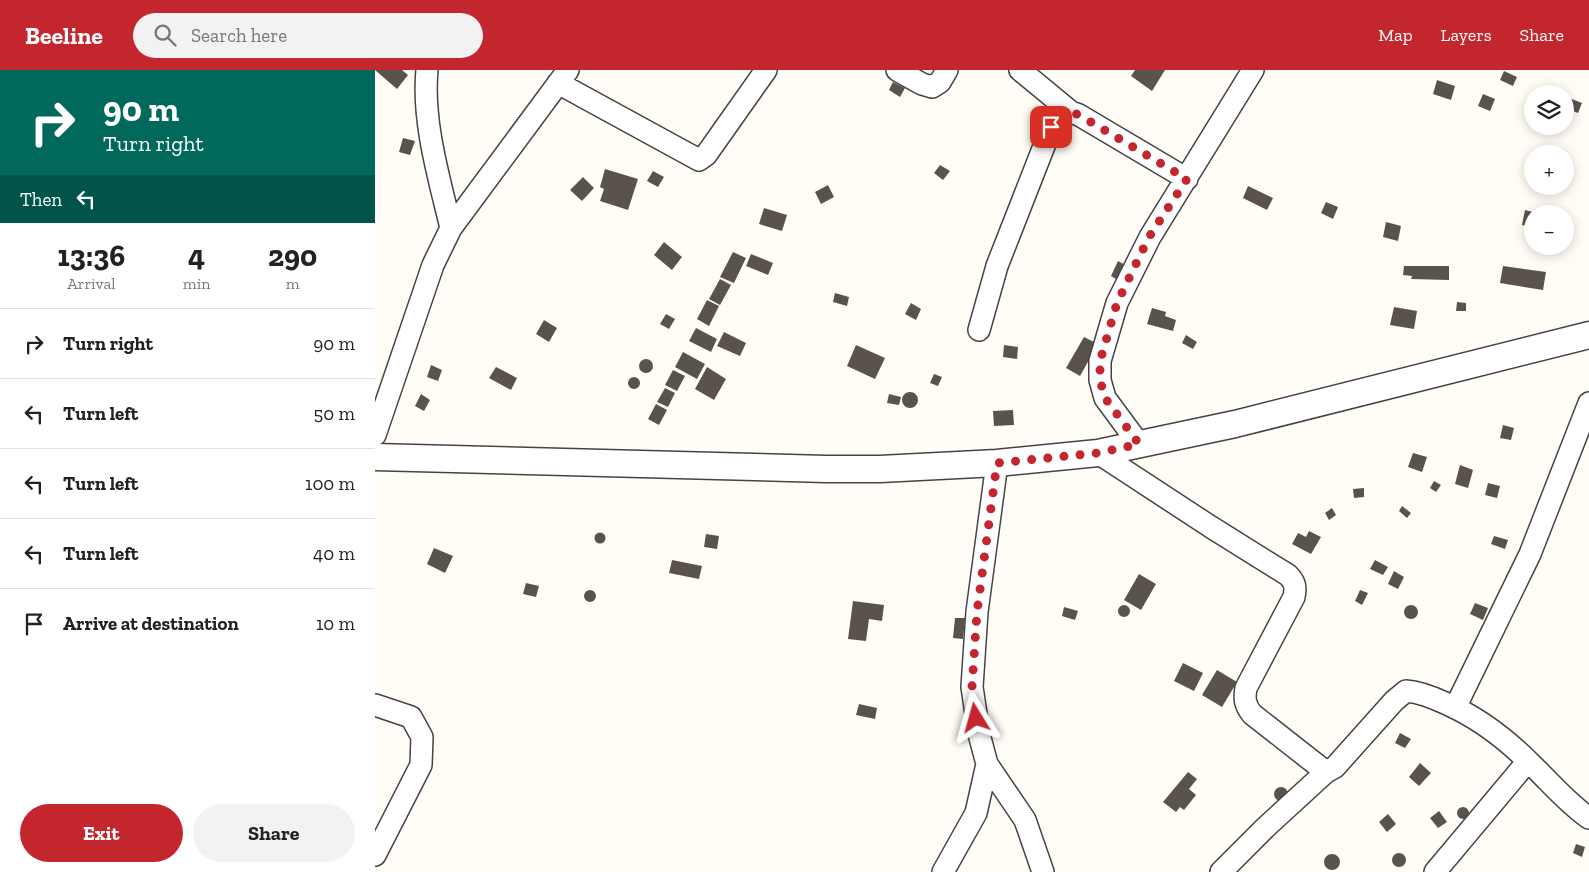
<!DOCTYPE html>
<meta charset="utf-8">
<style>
body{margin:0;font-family:"Zilla Slab",serif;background:#f2f2f2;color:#222;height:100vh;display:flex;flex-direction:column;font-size:19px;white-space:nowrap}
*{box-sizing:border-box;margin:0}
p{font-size:16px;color:#767676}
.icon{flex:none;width:28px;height:28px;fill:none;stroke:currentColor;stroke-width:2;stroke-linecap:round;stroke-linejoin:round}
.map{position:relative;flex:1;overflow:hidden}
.side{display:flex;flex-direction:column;background:#fff;width:375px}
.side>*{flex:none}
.hud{background:#00695c;color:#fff;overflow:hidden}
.fabs{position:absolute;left:1149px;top:15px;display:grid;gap:10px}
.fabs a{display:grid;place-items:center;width:50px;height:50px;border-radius:50%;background:#fff;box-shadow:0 2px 12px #0003;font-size:25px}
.pin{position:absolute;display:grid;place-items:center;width:42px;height:42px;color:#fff;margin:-21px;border-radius:10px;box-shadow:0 2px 8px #0006}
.me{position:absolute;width:55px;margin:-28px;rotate:352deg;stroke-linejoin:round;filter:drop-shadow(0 0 4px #0008)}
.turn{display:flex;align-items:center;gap:18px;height:105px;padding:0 20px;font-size:22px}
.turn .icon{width:65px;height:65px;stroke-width:2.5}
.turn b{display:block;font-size:35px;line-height:42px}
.then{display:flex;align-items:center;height:48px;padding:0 20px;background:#0003;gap:10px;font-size:19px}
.eta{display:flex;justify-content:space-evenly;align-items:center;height:85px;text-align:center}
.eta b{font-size:30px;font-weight:700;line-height:35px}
.button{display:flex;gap:10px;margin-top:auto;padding:10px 20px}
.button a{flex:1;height:58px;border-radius:30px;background:#c4262e;color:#fff;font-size:20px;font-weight:700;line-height:58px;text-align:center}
.button a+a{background:#f2f2f2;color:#222}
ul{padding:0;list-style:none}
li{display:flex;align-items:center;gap:15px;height:70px;padding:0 20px;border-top:1px solid #e0e0e0}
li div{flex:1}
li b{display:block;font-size:19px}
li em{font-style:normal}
header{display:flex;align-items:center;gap:30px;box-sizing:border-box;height:70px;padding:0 25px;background:#c4262e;color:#fff}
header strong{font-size:24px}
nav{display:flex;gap:28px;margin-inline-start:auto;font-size:18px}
.search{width:350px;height:45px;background:#f2f2f2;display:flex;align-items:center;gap:12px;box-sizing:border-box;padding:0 18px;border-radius:28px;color:#767676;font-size:19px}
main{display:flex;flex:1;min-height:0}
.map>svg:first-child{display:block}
</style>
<header>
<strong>Beeline</strong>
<div class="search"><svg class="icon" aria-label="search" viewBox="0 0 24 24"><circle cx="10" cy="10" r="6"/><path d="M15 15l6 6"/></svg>Search here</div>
<nav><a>Map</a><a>Layers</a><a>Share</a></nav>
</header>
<main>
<section class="side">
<div class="hud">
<div class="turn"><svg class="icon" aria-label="right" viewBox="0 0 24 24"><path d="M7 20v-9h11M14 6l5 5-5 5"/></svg><div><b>90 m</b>Turn right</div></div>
<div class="then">Then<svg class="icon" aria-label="left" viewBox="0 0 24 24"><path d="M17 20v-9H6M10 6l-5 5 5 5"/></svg></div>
</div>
<div class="eta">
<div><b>13:36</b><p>Arrival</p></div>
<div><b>4</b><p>min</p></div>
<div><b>290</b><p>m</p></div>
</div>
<ul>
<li><svg class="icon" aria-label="right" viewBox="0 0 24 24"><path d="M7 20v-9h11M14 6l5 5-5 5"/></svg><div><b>Turn right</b></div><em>90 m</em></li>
<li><svg class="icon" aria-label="left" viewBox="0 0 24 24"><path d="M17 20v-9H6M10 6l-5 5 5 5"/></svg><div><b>Turn left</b></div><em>50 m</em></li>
<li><svg class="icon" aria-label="left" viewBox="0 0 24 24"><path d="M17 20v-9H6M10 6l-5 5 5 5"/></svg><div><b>Turn left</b></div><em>100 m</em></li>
<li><svg class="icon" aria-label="left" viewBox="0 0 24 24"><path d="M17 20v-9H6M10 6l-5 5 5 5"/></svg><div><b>Turn left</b></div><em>40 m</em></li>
<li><svg class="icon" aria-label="arrive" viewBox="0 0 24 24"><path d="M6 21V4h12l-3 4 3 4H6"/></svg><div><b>Arrive at destination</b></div><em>10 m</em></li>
</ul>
<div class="button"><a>Exit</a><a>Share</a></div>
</section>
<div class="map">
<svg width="1214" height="802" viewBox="0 0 1214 802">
<rect width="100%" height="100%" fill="#fffdf5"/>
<path fill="#5a524d" d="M0,0H27L33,5L22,19Z
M760,0H790L777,21L756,6Z
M1129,1L1142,7L1138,16L1125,10Z
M1062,10L1080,16L1076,30L1058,24Z
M518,12L530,18L525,27L514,20Z
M1108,24L1120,29L1115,41L1103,36Z
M1194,28L1207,33L1203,43L1190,38Z
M28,68L40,71L35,85L24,82Z
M565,95L575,101L568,110L559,103Z
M230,99L263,109L253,140L225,131L229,119L225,117Z
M278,101L289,107L283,117L272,111Z
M208,107L219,118L207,131L195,120Z
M453,115L459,127L446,134L440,122Z
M873,116L898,128L892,140L868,128Z
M951,132L963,137L958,149L946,143Z
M389,138L412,145L407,161L384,154Z
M1150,140L1162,143L1158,144V157L1147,155Z
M1011,152L1026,156L1023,171L1008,167Z
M289,172L307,187L297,200L279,185Z
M358,182L371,188L359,213L345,207Z
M376,184L398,193L393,205L371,196Z
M743,191L754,197L746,212L736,206Z
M1029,196H1074V210L1036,209L1037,206L1028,205Z
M1128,196L1171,202L1168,220L1125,213Z
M345,209L356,215L345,235L334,229Z
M460,223L474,227L472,236L458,232Z
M332,230L344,236L334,256L322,249Z
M1082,232L1091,233V241H1081Z
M536,233L546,239L541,250L530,244Z
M1019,237L1042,241L1039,259L1015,255Z
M777,238L791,242L790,246L801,250L798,261L772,254Z
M291,244L300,249L294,259L285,254Z
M169,250L182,258L174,272L161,264Z
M321,258L342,269L336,282L314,271Z
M349,262L371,273L365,286L342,276Z
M811,265L822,272L818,279L807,273Z
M709,267L723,274L705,306L691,298Z
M481,275L510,288L500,309L472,296Z
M629,275L643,277L642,289L628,287Z
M308,282L330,294L322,309L300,297Z
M264 296a7 7 0 1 1 14 0a7 7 0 1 1-14 0Z
M56,295L67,300L63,311L52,307Z
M121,297L142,308L136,320L114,308Z
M332,297L351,309L339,330L320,319Z
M298,300L310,306L302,321L290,315Z
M559,304L567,307L563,316L555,313Z
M253 313a6 6 0 1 1 12 0a6 6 0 1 1-12 0Z
M290,318L300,323L293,337L282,332Z
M527 330a8 8 0 1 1 16 0a8 8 0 1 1-16 0Z
M46,324L55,330L49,341L40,336Z
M514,324L526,327L524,335L512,333Z
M281,334L292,340L284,355L273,349Z
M638,340L639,355L619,356L618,341Z
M1128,355L1139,358L1136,370L1125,368Z
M1038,383L1052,387L1047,402L1033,397Z
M1085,395L1098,400L1093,418L1080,414Z
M1059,411L1066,415L1061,422L1055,418Z
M1113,413L1125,416L1122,428L1110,425Z
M989,418V427L979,428L978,419Z
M1027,436L1036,443L1032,448L1024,441Z
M957,438L961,445L954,450L950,443Z
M934,461L946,467L936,484L917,474L923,463L931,467Z
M219.5 468a5.5 5.5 0 1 1 11 0a5.5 5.5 0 1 1-11 0Z
M331,464L344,466L342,479L329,477Z
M1119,466L1133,470L1130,479L1116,474Z
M59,478L78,486L70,503L52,494Z
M297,490L327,496L324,509L294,503Z
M1000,490L1013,497L1008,505L995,499Z
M1019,501L1029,507L1023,519L1013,514Z
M764,504L781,514L766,540L749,530Z
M151,513L164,516L161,527L148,524Z
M209 526a6 6 0 1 1 12 0a6 6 0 1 1-12 0Z
M985,520L993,523L987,535L980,531Z
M478,531L509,535L507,551L494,549L491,571L473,569Z
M1100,533L1113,538L1108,550L1095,544Z
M743 541a6 6 0 1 1 12 0a6 6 0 1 1-12 0Z
M1029 542a7 7 0 1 1 14 0a7 7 0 1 1-14 0Z
M689,537L703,541L700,550L687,546Z
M580,548H590L588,569L578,568Z
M808,593L828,603L819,621L799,611Z
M842,600L862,612L847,637L827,625Z
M484,634L502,638L500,649L481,645Z
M1025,663L1036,669L1030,678L1020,673Z
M1045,693L1056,703L1044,716L1034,707Z
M813,702L822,709L814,719L821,725L809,740L805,737L801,742L788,732Z
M899 724a7 7 0 1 1 14 0a7 7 0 1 1-14 0Z
M1082 743a6 6 0 1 1 12 0a6 6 0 1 1-12 0Z
M1064,741L1072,752L1063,758L1055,748Z
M1013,744L1021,754L1012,762L1004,752Z
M1201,774L1210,777L1207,787L1198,783Z
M1017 790a7 7 0 1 1 14 0a7 7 0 1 1-14 0Z
M949 792a8 8 0 1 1 16 0a8 8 0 1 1-16 0Z"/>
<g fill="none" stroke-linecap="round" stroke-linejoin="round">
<defs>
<path id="minor" d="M52,0C47,51 64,108 76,158
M522,0L547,14L557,17L565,12L572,0
M645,0L696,42
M183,13L324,90L331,85L391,0
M604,260L622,196L680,48C689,42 694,41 704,45L812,109
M0,365L58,195L76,158L193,0
M764,374L730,328L725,310V291L742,233L775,167L878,0
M723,383L836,457L913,505C920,512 921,517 919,527L871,618C869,629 870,635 877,644L951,702
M622,393L602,542L597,617L604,664L612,694L650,750L668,802
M0,635L36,647L47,667L46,695L0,785
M1080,638L1155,484L1214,333
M568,802L601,743L612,694
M846,802L891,757L951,702L960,697L1019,631L1031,621C1045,622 1057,627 1070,633C1102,647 1130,668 1155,693C1174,711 1192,733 1214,748
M1060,802L1153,691"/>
<path id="tertiary" d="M0,387L451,399H505L622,393L723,383L860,354L1214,265"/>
</defs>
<use href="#minor" stroke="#444" stroke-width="24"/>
<use href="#tertiary" stroke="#444" stroke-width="29"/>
<use href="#minor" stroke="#fff" stroke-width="21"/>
<use href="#tertiary" stroke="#fff" stroke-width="26"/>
</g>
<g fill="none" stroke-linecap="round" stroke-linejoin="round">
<path stroke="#c4262e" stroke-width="9" stroke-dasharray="0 16.2" d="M601,648L597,617L602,542L622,393L723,383L764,374L730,328L725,310V291L742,233L774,167L812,109L704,45C689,39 682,43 676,57"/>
</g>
</svg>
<div class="fabs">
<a><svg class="icon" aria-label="layers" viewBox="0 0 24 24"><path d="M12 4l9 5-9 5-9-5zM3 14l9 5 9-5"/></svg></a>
<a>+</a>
<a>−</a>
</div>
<div class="pin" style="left:676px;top:57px;background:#d93025"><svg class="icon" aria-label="arrive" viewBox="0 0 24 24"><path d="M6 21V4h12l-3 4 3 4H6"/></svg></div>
<svg class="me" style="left:601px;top:648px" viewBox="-20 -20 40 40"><path d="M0-17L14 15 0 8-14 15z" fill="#c4262e" stroke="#fff" stroke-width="4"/></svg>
</div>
</main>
